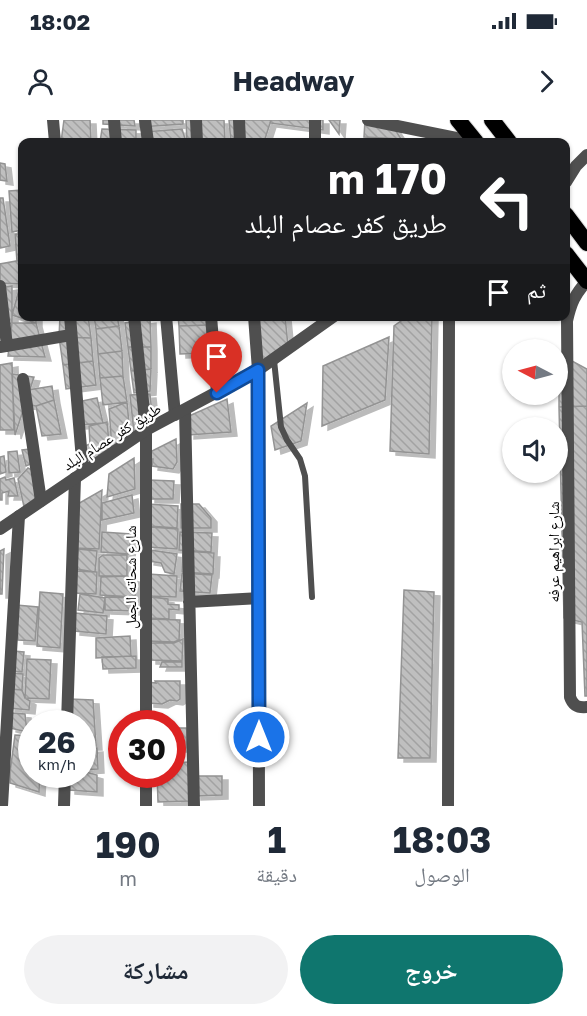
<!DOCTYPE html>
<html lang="ar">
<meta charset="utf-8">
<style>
body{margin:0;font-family:"Golos Text","Noto Naskh Arabic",sans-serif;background:#f2f2f3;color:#1f2937;direction:rtl;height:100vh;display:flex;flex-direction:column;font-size:22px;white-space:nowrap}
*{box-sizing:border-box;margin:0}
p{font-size:20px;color:#747a83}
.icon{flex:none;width:33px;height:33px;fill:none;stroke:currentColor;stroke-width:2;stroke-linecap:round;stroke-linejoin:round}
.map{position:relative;height:686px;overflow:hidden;direction:ltr}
.details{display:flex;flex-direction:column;background:#fff;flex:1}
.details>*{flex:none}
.guide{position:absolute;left:18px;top:18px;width:552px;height:183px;border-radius:12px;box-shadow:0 2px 4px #0004;direction:rtl;background:#202124;color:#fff;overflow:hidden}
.needle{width:39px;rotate:276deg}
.tools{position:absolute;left:502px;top:219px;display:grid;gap:12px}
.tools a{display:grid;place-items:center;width:66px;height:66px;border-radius:50%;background:#fff;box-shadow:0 2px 4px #0004;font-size:30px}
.speed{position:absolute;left:18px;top:590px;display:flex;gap:12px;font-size:30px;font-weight:700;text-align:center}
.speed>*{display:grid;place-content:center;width:78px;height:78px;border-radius:50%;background:#fff;box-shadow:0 2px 4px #0004;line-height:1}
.speed small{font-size:15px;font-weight:400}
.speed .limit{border:9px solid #d22;background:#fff;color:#111}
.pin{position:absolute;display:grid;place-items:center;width:51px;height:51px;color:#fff;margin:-62px -26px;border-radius:50% 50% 50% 0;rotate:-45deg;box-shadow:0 0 6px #0007}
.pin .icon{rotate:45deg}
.me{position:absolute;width:66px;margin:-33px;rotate:0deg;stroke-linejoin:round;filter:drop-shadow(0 0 4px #0008)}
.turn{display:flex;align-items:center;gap:21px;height:126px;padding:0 24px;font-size:27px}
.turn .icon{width:78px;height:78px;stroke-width:2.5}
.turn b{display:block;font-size:42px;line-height:51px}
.then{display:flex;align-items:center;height:57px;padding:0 24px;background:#0003;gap:12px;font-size:22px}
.eta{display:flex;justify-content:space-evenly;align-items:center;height:102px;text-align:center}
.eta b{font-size:36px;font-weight:700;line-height:42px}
.cta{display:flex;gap:12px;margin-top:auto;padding:12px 24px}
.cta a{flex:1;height:69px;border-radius:36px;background:#0f766e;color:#fff;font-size:24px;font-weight:700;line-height:69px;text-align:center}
.cta a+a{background:#f2f2f3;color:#1f2937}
.status{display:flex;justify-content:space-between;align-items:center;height:42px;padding:0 30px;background:#fff;direction:ltr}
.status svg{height:16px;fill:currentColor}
header{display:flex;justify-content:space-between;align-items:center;height:78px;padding:0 24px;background:#fff;font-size:27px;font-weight:700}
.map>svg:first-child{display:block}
</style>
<div class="status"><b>18:02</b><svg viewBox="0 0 49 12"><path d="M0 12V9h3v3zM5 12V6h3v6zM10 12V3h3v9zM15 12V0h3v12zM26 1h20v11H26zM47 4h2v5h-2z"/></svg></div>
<header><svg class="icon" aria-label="forward" viewBox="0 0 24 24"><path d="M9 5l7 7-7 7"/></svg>Headway<svg class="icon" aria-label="person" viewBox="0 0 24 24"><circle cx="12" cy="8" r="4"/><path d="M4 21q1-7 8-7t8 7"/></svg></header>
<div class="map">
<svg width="587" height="686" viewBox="0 0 587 686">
<defs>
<pattern id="building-back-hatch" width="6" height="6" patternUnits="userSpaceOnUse" patternTransform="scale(1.5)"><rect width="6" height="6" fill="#bfbfbf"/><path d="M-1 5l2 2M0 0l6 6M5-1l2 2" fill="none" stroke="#a2a2a2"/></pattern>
<filter id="shadow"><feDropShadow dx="6" dy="4" stdDeviation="0" flood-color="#0004"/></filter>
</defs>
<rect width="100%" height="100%" fill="#fff"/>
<path fill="url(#building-back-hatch)" stroke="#939393" stroke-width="1.5" filter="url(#shadow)" d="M64,0H90L91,22H61Z
M103,0H134L135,6L103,4Z
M140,0H183V4L140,7Z
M186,0H224L225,22H187Z
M229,0H271L264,22H231Z
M271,0H323V10L270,3Z
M329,0H340L339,14Z
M365,0H389L401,19L364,17Z
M102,9L136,10V22H100Z
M182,9L186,22H144V12Z
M0,43L5,44L7,61L0,60Z
M22,70V110L12,112L9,71Z
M0,78H3L10,126L0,128Z
M15,114H22V140L17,141Z
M22,140V164L0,163V144Z
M12,166V203L0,204V168Z
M22,169V196H36V203L12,195L19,170Z
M60,196H88L91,218L59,217Z
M94,196H117L119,206L96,209Z
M178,196H207L208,205L179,206Z
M258,196H285L288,226L263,242Z
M408,196H432L429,334L390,331L394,206Z
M150,199L151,227H128L125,203Z
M12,203H36L45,237L8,236Z
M208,205L209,233L180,234L179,206Z
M119,206L122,231L98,234L96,209Z
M59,217L91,218L93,241L63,245Z
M389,217L385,280L322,306L323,246Z
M128,227H151V249L131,251Z
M122,231L123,256L100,258L98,234Z
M559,234L587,249V286L559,287Z
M93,241L96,265L66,269L63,245Z
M12,243L14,310H0V245Z
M151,249L150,271L134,273L131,251Z
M12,254L34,257L15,315Z
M123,256L127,282L103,285L100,258Z
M52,266L54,280L36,286L27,285L28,270Z
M150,274L153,303L134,313L130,275Z
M97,278L103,303L80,305L77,282Z
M227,279L231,312L188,315L189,296Z
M54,280L61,314L42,316L36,286Z
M127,282L130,315L112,328L109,289Z
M307,283L301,321L275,330L271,306Z
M587,286V576H585L582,502L564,498L559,287Z
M107,302L109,322L99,325V338L88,341L85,326L90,324L89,306Z
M176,319L177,342L173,349L152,346L153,339H149L150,332Z
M30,329L33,343L26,346L22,330Z
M17,331L20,352L9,353L8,332Z
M4,336L6,352L0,354V337Z
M134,338L135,369L107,377L109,354Z
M28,348L32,350L38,376L24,387L18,359Z
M5,357L6,360L14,358L18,376H8L9,371L2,373V380H0V359Z
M149,360L174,361L173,379H149Z
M102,370L99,429L74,428L76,385Z
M132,375L134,393L102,400V383Z
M148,384L178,386L177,408L148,406Z
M181,384H199L211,398V408H181Z
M150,407L178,409L177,429L148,427Z
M102,412L131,414L129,434L101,432Z
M180,412L212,413L211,432L179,430Z
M4,429L2,474H0V431Z
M78,429L97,431L95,452L76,449Z
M150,430L177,434L174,454L165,452L161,443L148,441Z
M183,431L214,433L213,454L182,452Z
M103,435H127V456H99V438Z
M75,451L97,452L96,474L74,473Z
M182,453L212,455L210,473L180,471Z
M148,454L177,456L176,477L147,476Z
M127,456L136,459L135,477L100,475L101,457Z
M404,470L434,472L430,638H398Z
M40,472L63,474L60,528L37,526Z
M80,474L105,478L103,493L78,490Z
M105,477L136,478L135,491L105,490Z
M150,477L168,479V484L179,485V490L169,489V499L148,498Z
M16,485L38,487L35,521L18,520Z
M75,493L107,496L106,514L74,511Z
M148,499L180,500L179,520L174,522L147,521Z
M130,516L131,536L96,538V518Z
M183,519L182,541L150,540V523H174Z
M13,531L24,532L22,552L12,551Z
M136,536V548L103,549L102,537Z
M27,539L51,540L49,579L25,578Z
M162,542H182V547H160Z
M11,553L23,554L22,570L10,569Z
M155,561H180V579L177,581L170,580L162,584L148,583V562L156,563Z
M10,569L22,570L25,578L30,581L29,590L9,588Z
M70,579L93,580L96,626H82V603H69Z
M11,593L25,594L27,612L10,608Z
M172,608H187L186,628H172Z
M15,615L32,616V654H40L39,672L10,663V652Z
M97,628L98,649L82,650V629Z
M188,642L190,681L158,682L157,654H172V643Z
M82,651L97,655V672L69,670V654H82Z
M194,656H222V675L195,676Z"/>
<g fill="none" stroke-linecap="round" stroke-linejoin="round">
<defs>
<path id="trunk" d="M458,0L476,22
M492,0L509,22
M566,95L587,123
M566,134L587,161"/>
</defs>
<use href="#trunk" stroke="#dbdbdb" stroke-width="18"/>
<path stroke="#4f4f4f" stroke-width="6" d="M274,240L281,307L287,320L300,339L305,356L312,477"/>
<path stroke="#4f4f4f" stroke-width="12" d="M53,0L55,22
M114,0L116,22
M145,0L148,22
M196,0L197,22
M239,0L240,22
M368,0L476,22
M315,22V0
M566,62L576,46L587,35
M587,161C575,174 571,183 567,201L570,577C573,586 578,588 587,587
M0,166L7,226
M70,196L83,352
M134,196L146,310V603
M166,196L175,295
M211,196L217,273
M254,196L258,250L259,686
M0,227L71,215
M23,259L41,381
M185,290L194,686
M189,482L259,478
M67,603L75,358
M2,686L19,396
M64,686L65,654
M146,686V654
M448,686L449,196"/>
<path stroke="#4f4f4f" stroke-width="12" d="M0,409L146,310L258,250L334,196"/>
<use href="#trunk" stroke="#000" stroke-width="16"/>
</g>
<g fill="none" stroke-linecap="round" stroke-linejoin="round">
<defs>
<path id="route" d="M217,273L258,250L259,617"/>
</defs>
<use href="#route" stroke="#114b97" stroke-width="15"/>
<use href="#route" stroke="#1a73e8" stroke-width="10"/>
</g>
<g text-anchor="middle" stroke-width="4.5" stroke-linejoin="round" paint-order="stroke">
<g font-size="15" fill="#000" stroke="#fff">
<text transform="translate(112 317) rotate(-32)" y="5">طريق كفر عصام البلد</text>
<text transform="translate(554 432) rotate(-90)" y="5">شارع ابراهيم عرفه</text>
<text transform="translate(131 457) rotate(-90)" y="5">شارع شحاته الجمل</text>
</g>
</g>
</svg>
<div class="tools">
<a><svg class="needle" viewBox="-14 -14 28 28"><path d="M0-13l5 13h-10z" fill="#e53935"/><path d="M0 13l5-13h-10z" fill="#747a83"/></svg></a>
<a><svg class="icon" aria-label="sound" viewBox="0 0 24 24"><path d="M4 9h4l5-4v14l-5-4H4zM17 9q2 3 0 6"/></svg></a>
</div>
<div class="speed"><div>26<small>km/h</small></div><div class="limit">30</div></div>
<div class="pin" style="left:217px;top:273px;background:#d93025"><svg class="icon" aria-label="arrive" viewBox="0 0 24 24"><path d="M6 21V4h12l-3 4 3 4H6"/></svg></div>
<svg class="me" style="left:259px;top:617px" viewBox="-20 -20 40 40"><circle r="17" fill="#1a73e8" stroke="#fff" stroke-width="3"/><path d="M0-11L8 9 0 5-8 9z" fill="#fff"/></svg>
<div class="guide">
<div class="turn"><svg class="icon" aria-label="left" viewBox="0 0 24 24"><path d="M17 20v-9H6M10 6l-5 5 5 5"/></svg><div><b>170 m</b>طريق كفر عصام البلد</div></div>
<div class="then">ثم<svg class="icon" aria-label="arrive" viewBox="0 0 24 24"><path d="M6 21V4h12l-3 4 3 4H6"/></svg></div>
</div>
</div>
<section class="details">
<div class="eta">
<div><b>18:03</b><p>الوصول</p></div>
<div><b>1</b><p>دقيقة</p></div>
<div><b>190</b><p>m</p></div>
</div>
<div class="cta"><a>خروج</a><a>مشاركة</a></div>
</section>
